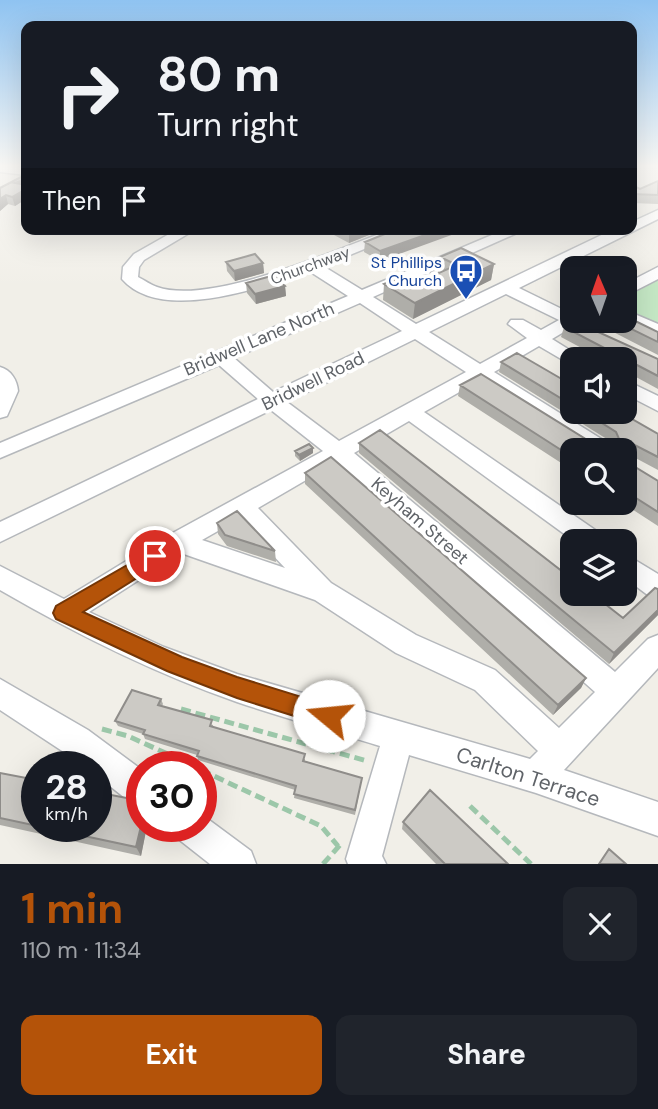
<!DOCTYPE html>
<meta charset="utf-8">
<style>
body{margin:0;font-family:"DM Sans",sans-serif;background:#20242c;color:#f1f3f6;height:100vh;display:flex;flex-direction:column;font-size:26px;white-space:nowrap}
*{box-sizing:border-box;margin:0}
p{font-size:23px;color:#9ea1a6}
.icon{flex:none;width:38px;height:38px;fill:none;stroke:currentColor;stroke-width:2;stroke-linecap:round;stroke-linejoin:round}
.map{position:relative;height:864px;overflow:hidden}
.side{display:flex;flex-direction:column;background:#171b24;flex:1}
.side>*{flex:none}
.banner{position:absolute;left:21px;top:21px;width:616px;height:214px;border-radius:14px;box-shadow:0 7px 28px #0002;background:#171b24;color:#f1f3f6;overflow:hidden}
.needle{width:46px;rotate:358deg}
.tools{position:absolute;left:560px;top:256px;display:grid;gap:14px}
.tools a{display:grid;place-items:center;width:77px;height:77px;border-radius:14px;background:#171b24;box-shadow:0 7px 28px #0002;font-size:35px}
.speed{position:absolute;left:21px;top:751px;display:flex;gap:14px;font-size:35px;font-weight:700;text-align:center}
.speed>*{display:grid;place-content:center;width:91px;height:91px;border-radius:50%;background:#171b24;box-shadow:0 7px 28px #0002;line-height:1}
.speed small{font-size:18px;font-weight:400}
.speed .limit{border:10px solid #d22;background:#fff;color:#111}
.pin{position:absolute;display:grid;place-items:center;width:60px;height:60px;color:#fff;margin:-30px;border:4px solid #fff;border-radius:50%;box-shadow:0 2px 7px #0007}
.me{position:absolute;width:77px;margin:-38px;rotate:287deg;stroke-linejoin:round;filter:drop-shadow(0 0 5px #0008)}
.turn{display:flex;align-items:center;gap:24px;height:147px;padding:0 21px;font-size:32px}
.turn .icon{width:91px;height:91px;stroke-width:2.5}
.turn b{display:block;font-size:49px;line-height:60px}
.then{display:flex;align-items:center;height:66px;padding:0 21px;background:#0003;gap:14px;font-size:26px}
.round{display:grid;place-items:center;flex:none;width:74px;height:74px;border-radius:14px;background:#20242c}
.overview{display:flex;align-items:center;justify-content:space-between;height:119px;padding:0 21px}
h1{font-size:42px;font-weight:700;line-height:52px;color:#b45309}
.action{display:flex;gap:14px;margin-top:auto;padding:14px 21px}
.action a{flex:1;height:80px;border-radius:14px;background:#b45309;color:#fff;font-size:28px;font-weight:700;line-height:80px;text-align:center}
.action a+a{background:#20242c;color:#f1f3f6}
.map>svg:first-child{display:block}
</style>
<div class="map">
<svg width="658" height="864" viewBox="0 0 658 864">
<rect width="100%" height="100%" fill="#f1efe8"/>
<path fill="#c5e8c5" d="M658,276V329L625,313V295Z"/>
<g fill="none" stroke-linecap="round" stroke-linejoin="round">
<defs>
<path id="minor" d="M0,165L26,167V175L0,172Z
M658,210V219L519,288L572,314V320L587,321L590,325L587,329L581,330L572,327L552,339L584,359H572V364L568,363L539,346L494,372L611,445L614,450H587L479,381L424,412L601,534L604,541H574L409,421L354,453L615,672L648,639L658,635V668L564,770L658,802V836L536,793L409,755L382,856L386,864H348L346,859L380,746C332,731 284,718 237,702C154,673 76,634 0,590V566L64,599L169,535L323,451L271,410L0,542V522L258,399L219,365L0,458V443L348,296L309,271C263,287 161,324 122,279L123,267L134,254L178,229H196L144,260L139,267L138,277C144,280 151,285 157,287C211,306 338,249 392,229H413L323,266L362,290L506,229H526L373,297L416,324L614,229H632V222ZM506,294L559,320L541,330L523,320H511L508,324L527,338L480,364L429,332ZM360,303L402,331L273,392L234,358ZM415,339L466,372L339,441L287,402ZM337,462L595,692L559,728L495,670L416,635L331,583L258,508ZM239,519L285,568L202,540ZM181,553L315,600L396,653L475,690L538,751L530,759L237,674L164,647L89,612Z
M658,267V279L625,296V284Z
M625,310L658,324V336L622,320H625Z
M0,367C11,370 17,380 18,391L7,416L0,418Z
M625,380L658,396V411L625,394Z
M625,554L658,574V599L649,596L625,578Z
M0,679L88,730L142,770V806L130,802L96,775V766H85L0,710Z
M201,814L251,851L256,864H210L177,838L172,826H201Z"/>
</defs>
<use href="#minor" stroke="#b5b8bc" stroke-width="3"/>
<path stroke="#9cc7a9" stroke-width="5" stroke-dasharray="10 5" stroke-linecap="butt" d="M181,709L367,761
M102,729L128,736L194,766
M201,770L321,826L338,846
M470,806L531,864
M323,864L340,845"/>
<use href="#minor" fill="#fff" fill-rule="evenodd"/>
</g>
<path fill="#afaea9" d="M26,165V199L15,206L8,204L0,211V188L25,175Z
M658,181V204L632,203V185L640,189Z
M206,229H231L219,235Z
M334,229H384L349,243L334,235Z
M397,229L380,261L364,252L365,242Z
M440,257L494,264L491,280L413,319L383,300L384,284H414L440,273L438,272Z
M226,262L263,263L264,273L235,281L227,271Z
M246,283L285,286L286,296L256,304L247,293Z
M590,320H625L658,332V355Z
M564,327L658,359V389L625,371V359H602L561,337Z
M501,362L572,385V411H618L658,434V470L628,454L627,462L658,481V526L621,502H625V450H572V470L458,396L460,385L589,441H610L499,372Z
M359,443L623,618L658,589V615L609,664L359,453Z
M295,451L313,453L300,461L295,456Z
M305,473L586,678L581,688L553,715L305,484Z
M217,523L275,551L276,562L227,546L218,534Z
M161,699L163,704L162,706L213,725V727L305,759V761L362,778L355,815L294,798L295,790L198,760L197,755L145,739L143,734L118,726L115,721Z
M0,773L142,826H147L141,856L0,825Z
M403,822L508,864H436L402,829Z"/>
<path fill="#8f8d8a" d="M26,179V189L15,183Z
M26,189V199L15,206L12,197Z
M6,195L8,204L0,211V199Z
M218,229H231L219,235Z
M360,229H384L349,243V233Z
M442,229H468L380,261V251Z
M263,263L264,273L235,281L234,271Z
M494,264L491,280L413,319L415,303Z
M285,286L286,296L256,304L255,294Z
M313,448V453L300,461L299,455Z
M658,610V615L609,664L614,653Z
M586,678L581,688L553,715L558,705Z
M142,822V826H147L141,856L136,847Z"/>
<path fill="#cccac5" stroke="#8f8d8a" stroke-width="2" d="M26,165V179L15,183L26,185V189L12,197L6,195L0,199V188L25,175Z
M658,181V195L632,194V185L640,189Z
M341,229H360L349,233Z
M397,229H442L380,251L365,242Z
M461,248L494,264L415,303L384,284L401,277L414,284L457,265L440,257Z
M255,254L263,263L234,271L226,262Z
M275,275L285,286L255,294L246,283Z
M625,316L658,332V342L613,320H625Z
M574,321L658,359V376L564,327Z
M517,353L572,385V405L501,362Z
M481,374L589,441H620L616,432L583,411H618L658,434V457L629,442L627,462L658,481V512L625,491V450H572V457L460,385Z
M380,430L572,579V593H591L623,618L655,588L658,589V610L614,653L359,443Z
M309,444L313,448L299,455L295,451Z
M331,457L586,678L558,705L305,473Z
M237,511L275,551L225,535L217,523Z
M132,690L161,699L158,705L212,720L210,726L305,754L303,761L362,778L355,810L294,794L296,786L197,756L199,751L143,734L145,730L115,721Z
M0,773L37,780V826H96V792L142,801V822L136,847L0,818Z
M430,790L508,864H445L403,822Z
M609,849L626,864H599Z"/>
<linearGradient id="sky" x2="0" y2="1"><stop stop-color="#8fc3f1"/><stop offset="0.58" stop-color="#f9f8f5"/><stop offset="1" stop-color="#f9f8f5" stop-opacity="0"/></linearGradient>
<rect width="658" height="286" fill="url(#sky)"/>
<path fill="#b45309" stroke="#753606" stroke-width="2" d="M155,549L162,551L164,556L162,562L83,612L182,657L237,677L337,708L340,716L337,724L329,727L237,698L167,671L56,619L53,613L56,606Z"/>
<defs>
<symbol id="bus-pin" viewBox="-11 -11 22 30"><path d="M0 17L-7.5 6A9.5 9.5 0 1 1 7.5 6Z" fill="#1a4fb4" stroke="#fff"/><path d="M-5-6H5V4H4V6H2V4H-2V6H-4V4H-5ZM-3.5-4V0h7V-4ZM-3.5 1.2v1.5H-2V1.2ZM2 1.2v1.5H3.5V1.2Z" fill="#fff"/></symbol>
</defs>
<g fill-rule="evenodd">
<use href="#bus-pin" x="447" y="252" width="38" height="52"/>
</g>
<g text-anchor="middle" stroke-width="7" stroke-linejoin="round" paint-order="stroke">
<g font-size="16" fill="#164399" stroke="#fff" text-anchor="end">
<text x="442" y="268">St Phillips<tspan x="442" dy="18">Church</tspan></text>
</g>
<g font-size="16" fill="#5f6368" stroke="#fff">
<text transform="translate(310 265) rotate(-20)" y="6">Churchway</text>
</g>
<g font-size="18" fill="#5f6368" stroke="#fff">
<text transform="translate(259 339) rotate(-23)" y="6">Bridwell Lane North</text>
<text transform="translate(313 381) rotate(-26)" y="6">Bridwell Road</text>
<text transform="translate(420 521) rotate(41)" y="6">Keyham Street</text>
</g>
<g font-size="21" fill="#5f6368" stroke="#fff">
<text transform="translate(528 777) rotate(18)" y="7">Carlton Terrace</text>
</g>
</g>
</svg>
<div class="tools">
<a><svg class="needle" viewBox="-14 -14 28 28"><path d="M0-13l5 13h-10z" fill="#e53935"/><path d="M0 13l5-13h-10z" fill="#9ea1a6"/></svg></a>
<a><svg class="icon" aria-label="sound" viewBox="0 0 24 24"><path d="M4 9h4l5-4v14l-5-4H4zM17 9q2 3 0 6"/></svg></a>
<a><svg class="icon" aria-label="search" viewBox="0 0 24 24"><circle cx="10" cy="10" r="6"/><path d="M15 15l6 6"/></svg></a>
<a><svg class="icon" aria-label="layers" viewBox="0 0 24 24"><path d="M12 4l9 5-9 5-9-5zM3 14l9 5 9-5"/></svg></a>
</div>
<div class="speed"><div>28<small>km/h</small></div><div class="limit">30</div></div>
<div class="pin" style="left:155px;top:556px;background:#d93025"><svg class="icon" aria-label="arrive" viewBox="0 0 24 24"><path d="M6 21V4h12l-3 4 3 4H6"/></svg></div>
<svg class="me" style="left:329px;top:716px" viewBox="-20 -20 40 40"><circle r="19" fill="#fff"/><path d="M0-13L10 11 0 6-10 11z" fill="#b45309"/></svg>
<div class="banner">
<div class="turn"><svg class="icon" aria-label="right" viewBox="0 0 24 24"><path d="M7 20v-9h11M14 6l5 5-5 5"/></svg><div><b>80 m</b>Turn right</div></div>
<div class="then">Then<svg class="icon" aria-label="arrive" viewBox="0 0 24 24"><path d="M6 21V4h12l-3 4 3 4H6"/></svg></div>
</div>
</div>
<section class="side">
<div class="overview"><div><h1>1 min</h1><p>110 m · 11:34</p></div><a class="round"><svg class="icon" aria-label="close" viewBox="0 0 24 24"><path d="M6 6l12 12M18 6L6 18"/></svg></a></div>
<div class="action"><a>Exit</a><a>Share</a></div>
</section>
